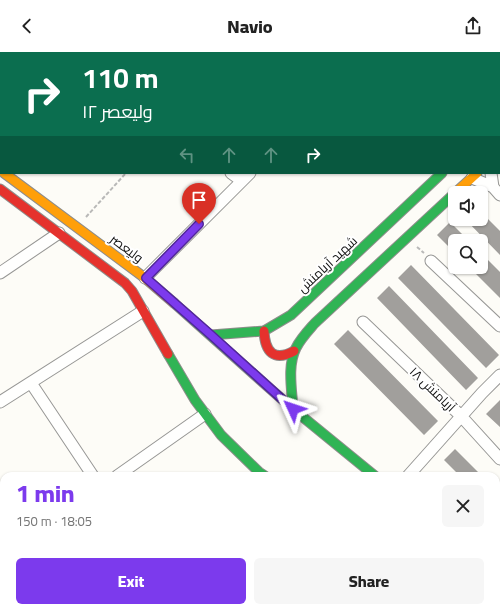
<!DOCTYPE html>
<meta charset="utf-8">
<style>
body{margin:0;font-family:Georgia,Cairo,serif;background:#f6f6f6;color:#222;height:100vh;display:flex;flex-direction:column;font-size:15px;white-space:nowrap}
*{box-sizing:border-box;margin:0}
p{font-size:13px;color:#767676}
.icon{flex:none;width:22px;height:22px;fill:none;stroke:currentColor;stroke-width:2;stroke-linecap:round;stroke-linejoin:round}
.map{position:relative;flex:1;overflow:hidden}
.side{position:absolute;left:0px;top:420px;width:500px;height:140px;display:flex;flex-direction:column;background:#fff;border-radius:12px 12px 0 0;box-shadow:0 1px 3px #0004}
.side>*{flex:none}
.guide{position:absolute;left:0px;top:0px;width:500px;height:122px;box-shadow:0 1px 3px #0004;background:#0b6e4f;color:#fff;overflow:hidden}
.controls{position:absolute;left:448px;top:134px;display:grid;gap:8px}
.controls a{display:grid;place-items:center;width:40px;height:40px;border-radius:6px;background:#fff;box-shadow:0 1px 3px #0004;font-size:20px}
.pin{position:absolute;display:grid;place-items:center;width:34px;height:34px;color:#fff;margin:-41px -17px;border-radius:50% 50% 50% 0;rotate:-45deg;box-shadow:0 0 4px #0007}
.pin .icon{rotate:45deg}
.me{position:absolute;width:44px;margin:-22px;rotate:312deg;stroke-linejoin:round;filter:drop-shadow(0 0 3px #0008)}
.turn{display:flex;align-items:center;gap:14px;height:84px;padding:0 16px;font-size:18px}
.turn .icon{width:52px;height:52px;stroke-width:2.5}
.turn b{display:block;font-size:28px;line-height:34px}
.lanes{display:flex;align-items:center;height:38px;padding:0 16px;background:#0003;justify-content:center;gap:20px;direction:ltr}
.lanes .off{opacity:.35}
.round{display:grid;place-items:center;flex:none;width:42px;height:42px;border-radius:6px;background:#f6f6f6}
.headline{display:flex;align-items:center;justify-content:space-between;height:68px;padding:0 16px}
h1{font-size:24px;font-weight:800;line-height:30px;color:#7c3aed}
.cta{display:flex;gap:8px;margin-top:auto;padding:8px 16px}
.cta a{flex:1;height:46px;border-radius:6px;background:#7c3aed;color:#fff;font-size:16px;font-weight:800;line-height:46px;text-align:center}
.cta a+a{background:#f6f6f6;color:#222}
header{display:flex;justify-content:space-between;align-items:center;height:52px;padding:0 16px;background:#fff;font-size:18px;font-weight:800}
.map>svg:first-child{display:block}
</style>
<header><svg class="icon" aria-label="back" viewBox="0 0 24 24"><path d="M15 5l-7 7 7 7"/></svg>Navio<svg class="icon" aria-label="share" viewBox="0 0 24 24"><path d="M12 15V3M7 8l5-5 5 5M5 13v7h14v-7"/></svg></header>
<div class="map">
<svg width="500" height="560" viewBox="0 0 500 560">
<rect width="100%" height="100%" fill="#fdfcf7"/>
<path fill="#a19f9c" d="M481,160L500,179V203L465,167H481Z
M450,170L469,189H455V201L437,183Z
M481,201L500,220V246L469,215H481Z
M411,213L499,303L486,316L398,226Z
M389,234L478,326L466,338L377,246Z
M348,278L438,369L424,383L334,292Z
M500,348V375L486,362Z
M455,397L482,424H460L444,408Z
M496,437L500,441V464L496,460Z"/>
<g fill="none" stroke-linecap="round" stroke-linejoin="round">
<defs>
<path id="street" d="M54,0L56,1
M207,0L208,1
M335,0L336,1
M369,1L370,0
M231,121L242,129
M491,121L493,135
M472,126L493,135L500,143
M431,209L500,274
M0,221L59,181
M145,226L250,121
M363,270L461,364L500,407
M31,331L93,424
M0,350L143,259
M117,424L205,362
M408,424L482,341L500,323
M0,467L4,472"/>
<path id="fast" d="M499,98L500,97
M174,251L293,357L375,424
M211,283L264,279L291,263L442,121
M168,302L195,348L221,383L259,420L265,424
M293,357C292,338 287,314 296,296C301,286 308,279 315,271L455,141
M496,513L500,516"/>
<path id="slow" d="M499,66L500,65
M4,121L145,226L174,251
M455,141L477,121
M496,534L500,536"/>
<path id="jam" d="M0,137L125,231L132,239L168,302
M264,279C265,300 274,310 294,299"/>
</defs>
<use href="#street" stroke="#979795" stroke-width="13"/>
<use href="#fast" stroke="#8e8d8b" stroke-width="11"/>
<use href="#slow" stroke="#8e8d8b" stroke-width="11"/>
<use href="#jam" stroke="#8e8d8b" stroke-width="11"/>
<path stroke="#b9b9b8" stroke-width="2" stroke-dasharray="4 2" stroke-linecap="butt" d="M228,1L229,0
M86,165L126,121
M417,195L424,201"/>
<use href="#street" stroke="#fffffe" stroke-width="11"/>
<use href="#fast" stroke="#30b455" stroke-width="9"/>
<use href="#slow" stroke="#ff9f0a" stroke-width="9"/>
<use href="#jam" stroke="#e5322d" stroke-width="9"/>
</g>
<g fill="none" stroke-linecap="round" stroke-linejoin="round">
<defs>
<path id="route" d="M199,172L146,226L211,283L293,357"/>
</defs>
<use href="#route" stroke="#51269a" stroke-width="10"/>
<use href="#route" stroke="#7c3aed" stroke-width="7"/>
</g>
<g text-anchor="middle" stroke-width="4" stroke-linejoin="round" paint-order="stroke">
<g font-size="13" fill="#111" stroke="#fff">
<text transform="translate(127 196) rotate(37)" y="5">ولیعصر</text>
<text transform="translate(327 212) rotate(-43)" y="5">شهید آریامنش</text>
<text transform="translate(433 337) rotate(44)" y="5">آریامنش ۱۸</text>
</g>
</g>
</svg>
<div class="controls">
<a><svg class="icon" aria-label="sound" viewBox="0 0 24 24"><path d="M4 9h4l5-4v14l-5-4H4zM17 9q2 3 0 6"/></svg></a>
<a><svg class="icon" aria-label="search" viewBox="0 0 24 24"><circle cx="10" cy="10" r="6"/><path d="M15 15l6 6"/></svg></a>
</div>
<div class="pin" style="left:199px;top:172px;background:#d93025"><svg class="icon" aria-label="arrive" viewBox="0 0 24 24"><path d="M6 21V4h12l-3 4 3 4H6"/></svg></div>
<svg class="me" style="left:293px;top:357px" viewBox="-20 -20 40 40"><path d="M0-17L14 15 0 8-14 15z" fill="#7c3aed" stroke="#fff" stroke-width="4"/></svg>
<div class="guide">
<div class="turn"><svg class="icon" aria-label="right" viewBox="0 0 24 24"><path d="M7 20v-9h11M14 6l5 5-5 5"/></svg><div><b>110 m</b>ولیعصر ۱۲</div></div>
<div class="lanes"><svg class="icon off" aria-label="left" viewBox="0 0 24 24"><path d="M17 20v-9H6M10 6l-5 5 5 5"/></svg><svg class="icon off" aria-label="ahead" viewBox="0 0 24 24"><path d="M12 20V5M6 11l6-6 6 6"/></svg><svg class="icon off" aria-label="ahead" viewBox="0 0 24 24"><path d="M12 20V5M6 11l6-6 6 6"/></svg><svg class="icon" aria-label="right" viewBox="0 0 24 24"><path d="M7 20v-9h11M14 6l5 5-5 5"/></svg></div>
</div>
<section class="side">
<div class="headline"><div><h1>1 min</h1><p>150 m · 18:05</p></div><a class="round"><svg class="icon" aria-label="close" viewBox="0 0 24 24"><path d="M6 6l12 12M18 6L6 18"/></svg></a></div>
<div class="cta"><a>Exit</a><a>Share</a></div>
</section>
</div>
